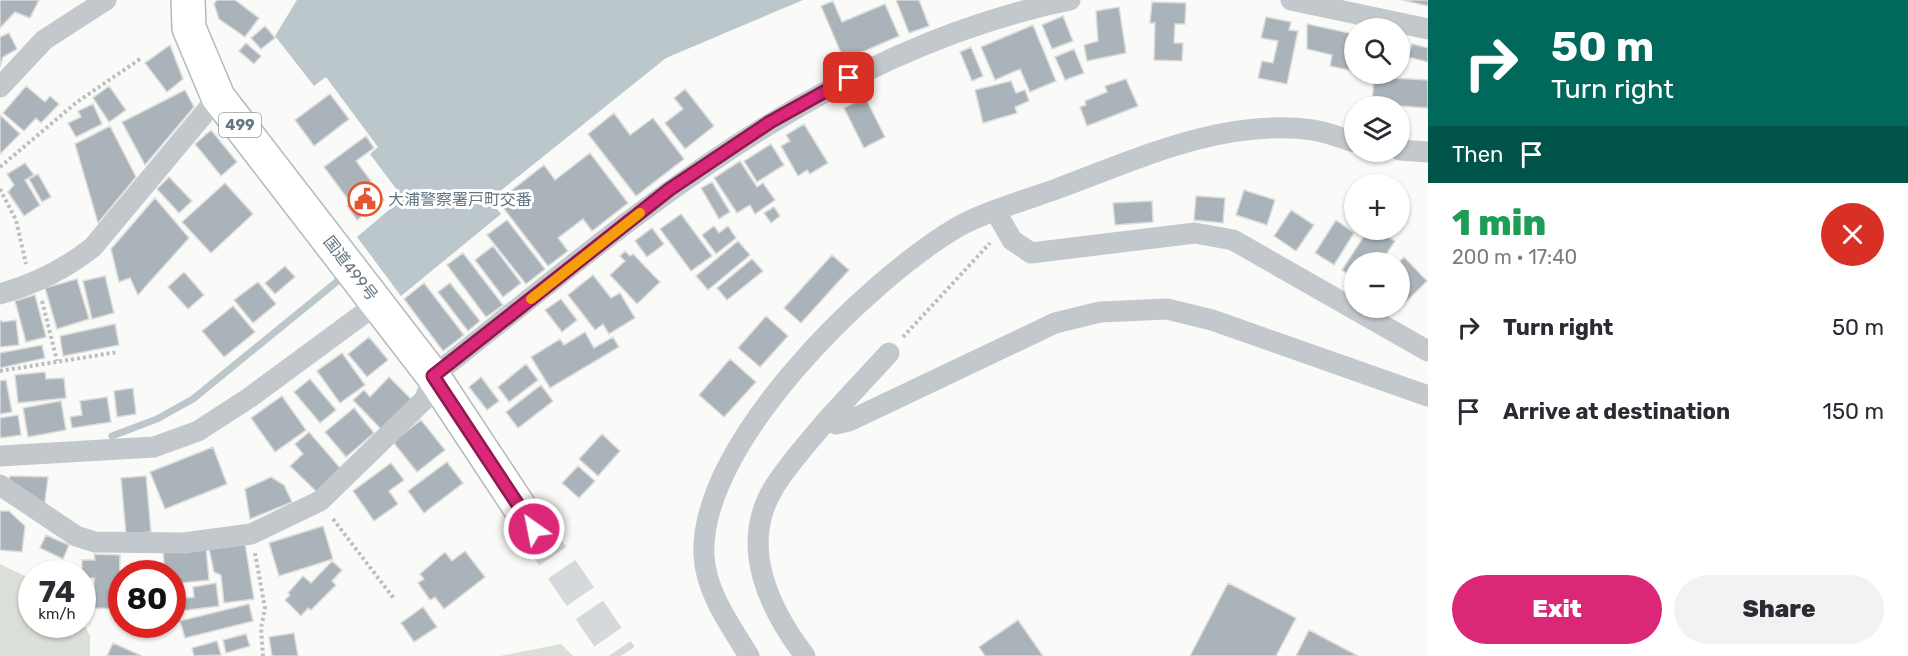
<!DOCTYPE html>
<meta charset="utf-8">
<style>
body{margin:0;font-family:Rubik,"Noto Sans JP",sans-serif;background:#f2f2f3;color:#2b2b33;height:100vh;display:flex;flex-direction:column;font-size:22px;white-space:nowrap}
*{box-sizing:border-box;margin:0}
p{font-size:20px;color:#7c7c81}
.icon{flex:none;width:33px;height:33px;fill:none;stroke:currentColor;stroke-width:2;stroke-linecap:round;stroke-linejoin:round}
.map{position:relative;flex:1;overflow:hidden}
.drawer{display:flex;flex-direction:column;background:#fff;width:480px}
.drawer>*{flex:none}
.top-card{background:#00695c;color:#fff;overflow:hidden}
.controls{position:absolute;left:1344px;top:18px;display:grid;gap:12px}
.controls a{display:grid;place-items:center;width:66px;height:66px;border-radius:50%;background:#fff;box-shadow:0 2px 4px #0004;font-size:30px}
.speed{position:absolute;left:18px;top:560px;display:flex;gap:12px;font-size:30px;font-weight:700;text-align:center}
.speed>*{display:grid;place-content:center;width:78px;height:78px;border-radius:50%;background:#fff;box-shadow:0 2px 4px #0004;line-height:1}
.speed small{font-size:15px;font-weight:400}
.speed .limit{border:9px solid #d22;background:#fff;color:#111}
.pin{position:absolute;display:grid;place-items:center;width:51px;height:51px;color:#fff;margin:-26px;border-radius:12px;box-shadow:0 3px 9px #0006}
.me{position:absolute;width:66px;margin:-33px;rotate:327deg;stroke-linejoin:round;filter:drop-shadow(0 0 4px #0008)}
.turn{display:flex;align-items:center;gap:21px;height:126px;padding:0 24px;font-size:27px}
.turn .icon{width:78px;height:78px;stroke-width:2.5}
.turn b{display:block;font-size:42px;line-height:51px}
.then{display:flex;align-items:center;height:57px;padding:0 24px;background:#0003;gap:12px;font-size:22px}
.round{display:grid;place-items:center;flex:none;width:63px;height:63px;border-radius:32px;background:#f2f2f3}
.overview{display:flex;align-items:center;justify-content:space-between;height:102px;padding:0 24px}
h1{font-size:36px;font-weight:800;line-height:45px;color:#1e9e55}
.primary-button{display:flex;gap:12px;margin-top:auto;padding:12px 24px}
.primary-button a{flex:1;height:69px;border-radius:36px;background:#db2777;color:#fff;font-size:24px;font-weight:800;line-height:69px;text-align:center}
.primary-button a+a{background:#f2f2f3;color:#2b2b33}
ul{padding:0;list-style:none}
li{display:flex;align-items:center;gap:18px;height:84px;padding:0 24px}
li div{flex:1}
li b{display:block;font-size:22px}
li em{font-style:normal}
main{display:flex;flex:1;min-height:0}
.map>svg:first-child{display:block}
</style>
<main>
<div class="map">
<svg width="1428" height="656" viewBox="0 0 1428 656">
<rect width="100%" height="100%" fill="#fafaf8"/>
<path fill="#dadfd7" d="M0,564L31,579L32,624L83,622L90,636V656H0Z
M561,644L573,656H500Z"/>
<path fill="#bbc7cb" d="M297,0H803L666,58L489,200L501,214L401,296L357,237L403,198L370,154L378,147L326,77L314,86L275,36Z"/>
<g fill="none" stroke-linecap="round" stroke-linejoin="round">
<path stroke="#bbc7cb" stroke-width="7" d="M112,436L157,419L193,399L345,275"/>
</g>
<path fill="#aab3b9" stroke="#dcdcda" stroke-width="1.5" d="M0,0H39L30,18L15,12L0,28Z
M217,0H235L259,18L245,37L219,19L214,4Z
M896,0H919L929,26L909,33Z
M1402,0H1428V6Z
M833,1L842,22L885,4L899,36L844,60L821,6Z
M1152,2L1186,3L1185,24H1175L1174,43H1183L1182,61L1154,60L1155,23H1150Z
M1119,7L1126,53L1087,61L1084,45L1098,41L1096,11Z
M1063,16L1073,41L1052,49L1042,25Z
M1266,17L1291,22L1289,30L1298,31L1287,84L1258,78L1262,61L1273,63L1278,41L1261,38Z
M1307,24L1354,34V71L1330,66L1332,55L1307,49Z
M1033,25L1056,81L1030,92L1020,69L995,80L981,47Z
M265,26L275,38L261,49L251,38Z
M9,33L17,49L3,57L0,67V37Z
M246,43L261,56L254,64L239,51Z
M1412,44L1428,48V62L1408,57Z
M170,45L183,79L167,92L145,63Z
M971,47L983,76L972,81L960,52Z
M1074,49L1084,73L1065,80L1055,57Z
M1374,77L1428,80V108L1372,104Z
M1126,79L1138,106L1087,126L1080,107L1086,105L1085,101L1107,92L1105,86Z
M1011,81L1016,93L1025,90L1029,101L1015,107L1017,113L983,123L975,90Z
M26,86L45,102L50,96L59,104L41,123L36,118L24,131L3,113Z
M109,86L126,110L109,122L93,98Z
M685,89L714,126L685,149L665,123L683,109L674,98Z
M185,90L194,107L145,165L122,122Z
M330,94L349,119L314,146L295,120Z
M865,97L885,137L864,148L844,108Z
M93,104L102,124L76,137L68,123L81,117L78,111Z
M614,113L630,135L653,118L684,159L636,196L588,134Z
M0,115L20,134L0,154Z
M804,124L828,163L810,174L807,170L798,176L781,146L790,141L786,135Z
M110,126L136,177L98,223L75,144Z
M211,130L237,162L221,176L195,144Z
M366,136L374,148L356,161L371,181L347,198L324,167Z
M771,144L784,165L757,182L744,161Z
M590,153L628,203L592,231L583,219L558,238L568,251L548,266L498,201L544,165L555,180Z
M740,161L757,187L763,183L775,200L755,214L750,205L737,213L714,178Z
M25,163L34,175L25,180L40,205L24,216L8,192L14,185L7,174Z
M38,174L51,197L42,202L29,179Z
M169,177L192,201L179,213L157,189Z
M712,182L730,212L719,219L701,188Z
M225,183L253,214L211,253L182,222Z
M374,186L384,200L357,220L347,206Z
M1244,190L1275,200L1267,225L1236,215Z
M1196,196L1225,198L1223,223L1194,220Z
M155,198L189,238L138,295L130,278L119,282L111,249Z
M1152,201L1153,222L1115,225L1113,203Z
M774,207L780,216L771,223L764,213Z
M1291,210L1314,225L1296,251L1274,236Z
M681,214L712,256L691,271L660,229Z
M507,220L545,269L526,284L487,235Z
M1336,220L1354,233L1334,265L1315,253Z
M714,226L719,233L728,226L736,238L716,254L702,235Z
M652,228L664,244L647,257L635,241Z
M1368,230H1377L1395,241L1381,262H1354V278L1342,270Z
M738,241L750,255L708,290L696,276Z
M493,246L521,283L503,297L475,260Z
M625,251L630,256L633,254L660,282L637,304L610,275L625,261L620,256Z
M463,253L503,305L486,317L447,265Z
M832,255L849,270L801,323L784,308Z
M1404,257L1427,281L1404,304L1400,299L1399,262Z
M752,259L763,271L727,300L717,288Z
M285,266L295,277L275,294L265,283Z
M184,272L204,295L188,309L168,287Z
M593,275L611,298L620,293L635,318L609,334L603,324L595,330L568,295Z
M105,276L114,313L92,319L83,281Z
M77,279L89,319L57,329L45,288Z
M258,282L276,304L253,323L234,300Z
M424,283L464,335L443,351L404,299Z
M450,283L480,321L468,331L438,292Z
M35,295L46,337L26,342L15,301Z
M561,299L577,320L562,332L545,310Z
M233,306L255,332L224,357L202,331Z
M766,316L788,336L760,367L738,348Z
M0,320L3,322L16,320L19,345L0,347Z
M115,324L119,345L63,356L60,336Z
M585,332L594,348L613,337L619,347L550,388L531,357L560,339L564,345Z
M369,337L388,360L367,377L348,354Z
M42,345L45,358L0,368V353Z
M342,353L365,385L340,403L317,371Z
M730,359L756,382L724,417L699,395Z
M526,364L538,380L509,402L498,387Z
M45,372L46,379L64,378L66,398L18,403L15,375Z
M389,377L412,400L382,430L353,400L364,390L370,397Z
M481,377L499,401L487,410L469,387Z
M310,379L336,410L320,423L294,392Z
M6,380L12,412L0,414V381Z
M541,385L553,401L518,428L506,412Z
M133,388L136,414L117,417L114,391Z
M282,396L306,430L275,452L251,418Z
M107,397L111,422L72,428L70,417L82,415L80,401Z
M61,401L66,430L28,437L23,408Z
M354,408L374,433L346,457L325,432Z
M18,415L21,435L0,438V418Z
M421,420L445,450L417,472L393,442Z
M309,432L341,469L317,492L290,466L303,454L295,444Z
M602,434L620,451L598,476L579,459Z
M213,447L227,484L165,509L150,472Z
M447,462L463,483L424,513L408,491Z
M391,463L404,480L389,491L398,504L374,521L353,491Z
M578,466L595,481L579,498L562,483Z
M10,476L48,477L44,509L8,481Z
M146,476L151,532L126,534L121,478Z
M271,477L284,485L292,502L250,519L245,489Z
M0,511H9L25,526L22,552L0,550Z
M323,526L333,559L279,576L269,543Z
M46,535L69,545L63,559L40,548Z
M245,544L254,599L224,603L221,575L214,572L209,549Z
M206,548L209,580L172,584V573H165L163,551Z
M465,551L485,577L444,609L435,597L430,600L418,583L424,579L420,574L445,552L452,561Z
M94,554L120,555L119,609L94,608V578H82V560H95Z
M332,561L342,570L332,581L336,585L311,610L308,608L301,616L285,600L290,595L288,593L303,576L311,583Z
M216,583L219,606L172,612V594L179,593V599L194,597L193,587Z
M1228,583L1296,618L1276,656H1190Z
M249,604L253,621L185,638L180,621Z
M423,607L437,627L414,642L401,623Z
M1018,620L1043,656H985L979,647Z
M132,624H166L167,631L148,634V626L132,627Z
M1309,630L1358,656H1296Z
M294,633L298,656H272L269,637Z
M246,634L250,646L226,653L223,640Z
M217,641L221,655L194,656L192,648Z
M113,643L142,656H107Z"/>
<g fill="none" stroke-linecap="round" stroke-linejoin="round">
<path stroke="#d5d9db" stroke-width="33" stroke-dasharray="33 16" stroke-linecap="butt" d="M534,529L621,656"/>
<defs>
<path id="trunk" d="M188,0L189,28L218,97L433,376L534,529"/>
</defs>
<use href="#trunk" stroke="#b4b9bd" stroke-width="36"/>
<path stroke="#bbbfc2" stroke-width="4" stroke-dasharray="3 3" stroke-linecap="butt" d="M0,167L77,102L140,59
M0,189L16,220L26,264
M42,301L57,361
M903,337L990,243
M0,371L118,352
M333,519L395,600
M255,553L265,608L261,628L263,656"/>
<path stroke="#c3c8cc" stroke-width="21" d="M1291,0L1428,29
M0,87L44,40L106,0
M1400,150L1428,152
M996,212L1012,240L1031,253L1195,233L1233,240L1428,351
M0,294C35,284 64,270 93,247L218,97
M827,420L889,353
M0,456L154,447L198,431L249,398L378,303
M0,485L76,536L95,542L184,543L251,534L320,501L425,399L433,376C628,222 818,51 1070,0
M749,656C731,626 706,593 704,556C698,445 867,281 956,228C981,213 1029,199 1059,188C1140,158 1224,118 1313,130C1327,132 1341,138 1354,142
M805,656C769,609 739,546 773,489C788,464 808,443 827,420L836,424L849,421L1055,323L1100,312L1167,309L1212,320L1428,396"/>
<use href="#trunk" stroke="#fff" stroke-width="33"/>
</g>
<g fill="none" stroke-linecap="round" stroke-linejoin="round">
<defs>
<path id="route" d="M534,529L433,376L670,189L770,122L849,78"/>
</defs>
<use href="#route" stroke="#8e194d" stroke-width="15"/>
<use href="#route" stroke="#db2777" stroke-width="10"/>
<path stroke="#f59e0b" stroke-width="10" d="M531,299L640,213"/>
</g>
<defs>
<symbol id="civic-ring" viewBox="-11 -11 22 22"><circle r="9.5" fill="#fff" stroke="#e4572e" stroke-width="1.5"/><path d="M-.6-6.5H3V-4.5H.6V-3L4-1V1h2V6H-6V1h2V-1L-.6-3ZM-1.2 2.5V6h2.4V2.5Z" fill="#e4572e"/></symbol>
</defs>
<g fill-rule="evenodd">
<use href="#civic-ring" x="346" y="180" width="38" height="38"/>
</g>
<g text-anchor="middle" stroke-width="6" stroke-linejoin="round" paint-order="stroke">
<rect fill="#fff" stroke="#939fa8" stroke-width="1.5" x="219" y="113" width="42" height="24" rx="4.5"/>
<g font-size="15" font-weight="bold" fill="#657683">
<text x="240" y="130">499</text>
</g>
<g font-size="16" fill="#657683" stroke="#fff" text-anchor="start">
<text x="388" y="205">大浦警察署戸町交番</text>
</g>
<g font-size="16" fill="#657683" stroke="#fff">
<text transform="translate(351 268) rotate(52)" y="6">国道499号</text>
</g>
</g>
</svg>
<div class="controls">
<a><svg class="icon" aria-label="search" viewBox="0 0 24 24"><circle cx="10" cy="10" r="6"/><path d="M15 15l6 6"/></svg></a>
<a><svg class="icon" aria-label="layers" viewBox="0 0 24 24"><path d="M12 4l9 5-9 5-9-5zM3 14l9 5 9-5"/></svg></a>
<a>+</a>
<a>−</a>
</div>
<div class="speed"><div>74<small>km/h</small></div><div class="limit">80</div></div>
<div class="pin" style="left:849px;top:78px;background:#d93025"><svg class="icon" aria-label="arrive" viewBox="0 0 24 24"><path d="M6 21V4h12l-3 4 3 4H6"/></svg></div>
<svg class="me" style="left:534px;top:529px" viewBox="-20 -20 40 40"><circle r="17" fill="#db2777" stroke="#fff" stroke-width="3"/><path d="M0-11L8 9 0 5-8 9z" fill="#fff"/></svg>
</div>
<section class="drawer">
<div class="top-card">
<div class="turn"><svg class="icon" aria-label="right" viewBox="0 0 24 24"><path d="M7 20v-9h11M14 6l5 5-5 5"/></svg><div><b>50 m</b>Turn right</div></div>
<div class="then">Then<svg class="icon" aria-label="arrive" viewBox="0 0 24 24"><path d="M6 21V4h12l-3 4 3 4H6"/></svg></div>
</div>
<div class="overview"><div><h1>1 min</h1><p>200 m · 17:40</p></div><a class="round" style="background:#d93025;color:#fff"><svg class="icon" aria-label="close" viewBox="0 0 24 24"><path d="M6 6l12 12M18 6L6 18"/></svg></a></div>
<ul>
<li><svg class="icon" aria-label="right" viewBox="0 0 24 24"><path d="M7 20v-9h11M14 6l5 5-5 5"/></svg><div><b>Turn right</b></div><em>50 m</em></li>
<li><svg class="icon" aria-label="arrive" viewBox="0 0 24 24"><path d="M6 21V4h12l-3 4 3 4H6"/></svg><div><b>Arrive at destination</b></div><em>150 m</em></li>
</ul>
<div class="primary-button"><a>Exit</a><a>Share</a></div>
</section>
</main>
